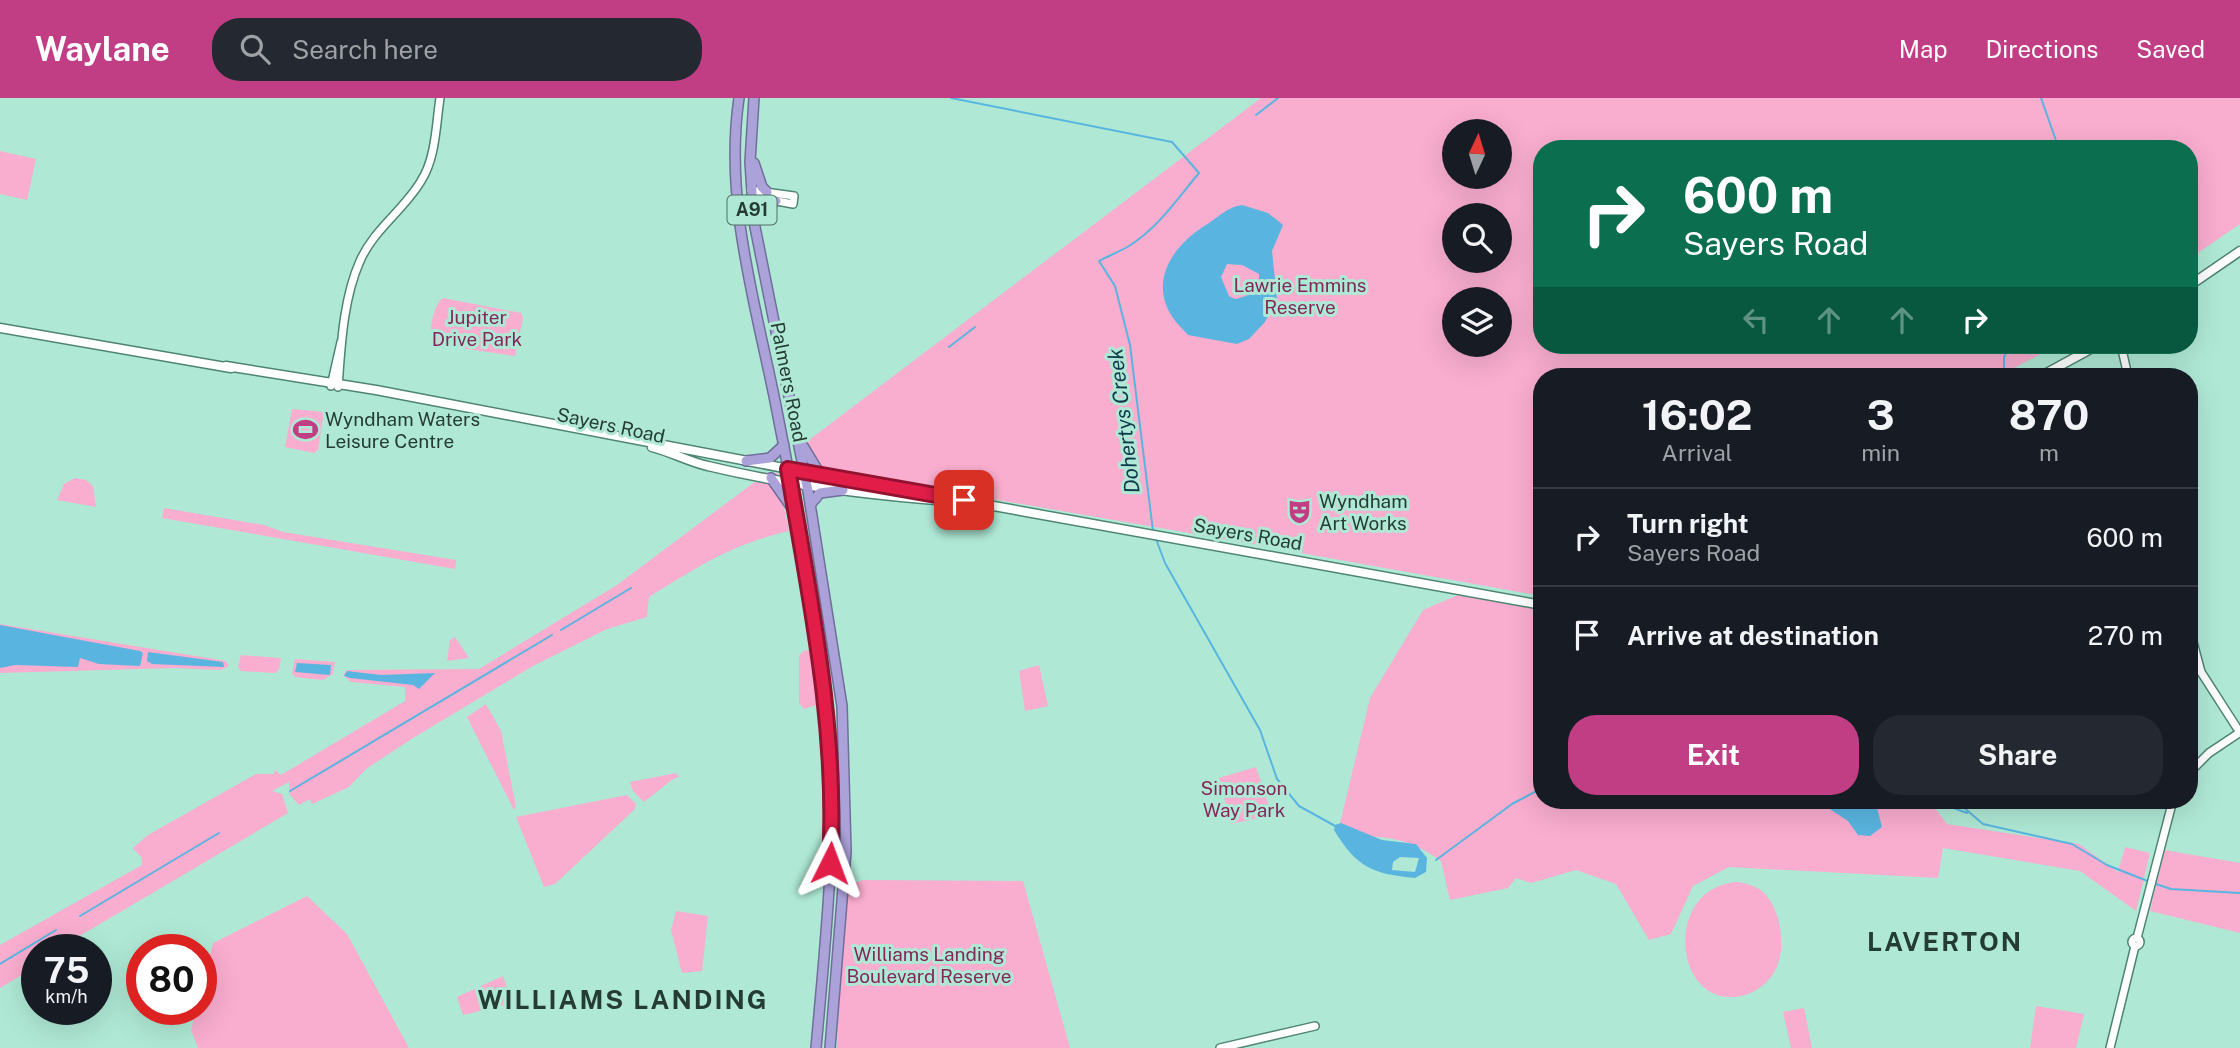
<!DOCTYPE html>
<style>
body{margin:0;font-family:"Public Sans",sans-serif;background:#242831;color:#f1f3f6;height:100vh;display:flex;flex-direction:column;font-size:26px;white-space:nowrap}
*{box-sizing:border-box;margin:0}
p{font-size:23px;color:#9ea1a6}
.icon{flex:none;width:38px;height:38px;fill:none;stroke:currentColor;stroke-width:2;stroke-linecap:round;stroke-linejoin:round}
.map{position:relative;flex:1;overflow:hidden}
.drawer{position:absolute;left:1533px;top:270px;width:665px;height:441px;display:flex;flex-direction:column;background:#171b24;border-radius:28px;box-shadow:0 7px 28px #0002}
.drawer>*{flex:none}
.top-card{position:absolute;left:1533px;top:42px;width:665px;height:214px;border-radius:28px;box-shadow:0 7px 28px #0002;background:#0b6e4f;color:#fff;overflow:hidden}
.needle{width:46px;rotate:4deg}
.tools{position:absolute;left:1442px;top:21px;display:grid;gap:14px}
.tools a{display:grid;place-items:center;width:70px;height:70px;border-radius:50%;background:#171b24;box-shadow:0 7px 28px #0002;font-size:35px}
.speed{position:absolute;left:21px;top:836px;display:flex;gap:14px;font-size:35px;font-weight:700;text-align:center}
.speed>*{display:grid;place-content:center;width:91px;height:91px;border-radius:50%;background:#171b24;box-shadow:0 7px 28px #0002;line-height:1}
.speed small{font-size:18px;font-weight:400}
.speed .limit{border:10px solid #d22;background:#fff;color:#111}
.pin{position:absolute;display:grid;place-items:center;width:60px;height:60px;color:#fff;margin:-30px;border-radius:14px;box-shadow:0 4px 10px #0006}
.me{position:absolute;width:77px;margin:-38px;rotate:3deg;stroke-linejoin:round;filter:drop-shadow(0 0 5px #0008)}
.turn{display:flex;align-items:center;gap:24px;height:147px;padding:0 35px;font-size:32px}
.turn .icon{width:91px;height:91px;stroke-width:2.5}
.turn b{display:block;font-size:49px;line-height:60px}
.lanes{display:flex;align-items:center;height:66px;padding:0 35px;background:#0003;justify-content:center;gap:35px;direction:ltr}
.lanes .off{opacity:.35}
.eta{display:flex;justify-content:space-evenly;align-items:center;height:119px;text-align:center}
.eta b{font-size:42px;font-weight:700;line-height:49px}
.cta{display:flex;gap:14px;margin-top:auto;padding:14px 35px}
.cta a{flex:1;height:80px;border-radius:28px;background:#c13e84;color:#fff;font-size:28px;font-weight:700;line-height:80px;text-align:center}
.cta a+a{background:#242831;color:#f1f3f6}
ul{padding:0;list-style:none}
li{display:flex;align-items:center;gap:21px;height:98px;padding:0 35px;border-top:2px solid #363941}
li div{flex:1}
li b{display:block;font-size:26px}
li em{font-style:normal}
header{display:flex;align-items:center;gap:42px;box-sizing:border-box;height:98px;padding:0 35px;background:#c13e84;color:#fff}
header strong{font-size:33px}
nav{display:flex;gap:38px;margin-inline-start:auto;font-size:24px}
.search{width:490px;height:63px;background:#242831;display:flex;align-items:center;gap:18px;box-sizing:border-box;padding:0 24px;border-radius:28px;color:#9ea1a6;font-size:26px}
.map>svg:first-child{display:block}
</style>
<header>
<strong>Waylane</strong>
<div class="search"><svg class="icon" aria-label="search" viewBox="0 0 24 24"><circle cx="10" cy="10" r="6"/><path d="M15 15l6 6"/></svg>Search here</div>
<nav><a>Map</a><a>Directions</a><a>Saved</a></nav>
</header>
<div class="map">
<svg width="2240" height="950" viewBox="0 0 2240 950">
<rect width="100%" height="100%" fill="#afe9d5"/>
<path fill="#f9adcf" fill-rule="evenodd" d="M1261,0H2240V126L2189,161V51H1542V247H2058L1999,278H1542V498L1284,452L1285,448L1271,445L1270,449L819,371L805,345ZM1454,33H1500V79H1454ZM1454,117H1500V163H1454ZM1454,201H1500V247H1454Z
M0,53L36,61L27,102L0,96Z
M443,200L521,215L523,220L515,258L433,246C428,236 433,206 443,200Z
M292,311L324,314L318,352L314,355L285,349Z
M768,374L803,380L781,397L789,433C730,447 700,468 649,499L647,519L607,531L533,568L413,640L366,671L349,689L312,706L310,701L299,707L290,697L289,684L272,693L282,696L288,715L71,843L62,852H37V868L0,890V847L142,767V760L133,750L148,737L256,676H274L275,672L281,677L405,603V589L351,584L343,577L347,572L479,571L617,487Z
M75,380L86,382L93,388L96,409L57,402L64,386Z
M164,410L264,427L283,434L456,462L455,471L162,420Z
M1458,497L1542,511V702H1929L1947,726L2079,746L2118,774L2125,749L2150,755L2136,813L2080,773L1943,750L1938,780L1729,769L1693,788L1671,836L1649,842L1616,786L1576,772L1531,785L1516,780L1508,790L1450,802L1441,763C1405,737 1380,738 1337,738L1370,600L1423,512Z
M0,526L226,563L229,568L221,572L174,570L0,575Z
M455,539L469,560L447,563L450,542Z
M816,551L823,605L804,611L799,605V558L803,553Z
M241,557L281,560L279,572L275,575L241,573L238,569Z
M295,561L335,564L333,576L323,582L295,579L292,575Z
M1039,567L1048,608L1025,613L1019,573Z
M486,606L501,633L516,709L514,712L467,619Z
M1256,669L1272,717L1231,726L1219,680Z
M676,675L679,679L673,681L644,704L633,693L630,684Z
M627,697L636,706L635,711L555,786L544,789L516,719Z
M2164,752L2240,765V835L2150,813Z
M863,782L1023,783L1070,950H837L844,788Z
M1739,784C1747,786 1757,788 1763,794C1783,813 1788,857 1771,879C1762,890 1749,898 1735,899C1671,904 1665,786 1739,784Z
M307,798L347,836L409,950H198L191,932L196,912H201V890L213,845Z
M676,813L708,818L702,873L682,875L671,832Z
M503,878L512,905L463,917L457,899Z
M2036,908L2084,916L2076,950H2030Z
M1804,910L1812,950H1791L1783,914Z"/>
<path fill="#59b5e0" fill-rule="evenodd" d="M1242,107L1268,115L1283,127L1272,153L1277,201L1265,224L1249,241L1237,246L1188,237C1182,230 1174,223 1170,215C1149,178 1178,143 1209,125C1221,117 1228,109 1242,107ZM1227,166L1242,167L1259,176C1260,193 1250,198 1235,201L1229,198L1221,179Z
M0,527L140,553L143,555L140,568L99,566L80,560L78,569L15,567L0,570Z
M148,554L223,564L224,569L152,566L147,563Z
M297,565L331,567L330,577L295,574Z
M347,573L381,577L435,575L419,591L413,587L350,580L344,578Z
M1816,702H1875L1882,729L1870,738L1858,737L1848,723Z
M1341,725L1382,742L1416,746L1427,760L1426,774L1415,780C1373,776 1357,770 1334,732L1335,727ZM1400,759L1419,760L1415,774L1392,772L1393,764Z"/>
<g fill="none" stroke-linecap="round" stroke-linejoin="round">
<path stroke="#59b5e0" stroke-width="2" d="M951,0L1172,44L1199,75C1178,100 1158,130 1129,148C1119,154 1108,158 1099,163L1115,188L1130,247L1153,433
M2041,0L2059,51
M1256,17L1278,0
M949,249L975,229
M2004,278V259L2010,247
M1156,441L1165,465L1260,632L1277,681L1299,708L1337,729
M561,532L631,490
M290,693L552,537
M1955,702L1983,726L2072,746L2107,767L2150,784
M1898,710L1935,703L1967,715
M1436,762L1512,706L1542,690
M2156,786L2171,791L2240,795
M80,818L219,735
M0,866L56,832"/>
<defs>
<path id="tertiary" d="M751,92L794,98L793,106L751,98
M2121,247L2128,278
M331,288L341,244
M338,289C341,249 343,201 360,163C374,131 404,112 421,83C436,60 436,26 440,0
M2189,529L2201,574L2237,630
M2189,675L2209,655L2239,635
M2137,840L2173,702
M2132 844a4 4 0 1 1 8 0a4 4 0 1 1-8 0Z
M1220,950L1315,928
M2110,950L2135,848"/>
<path id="secondary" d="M2189,188L2240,153
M0,230L231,270
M226,268L376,292L805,374L1542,507
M2041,278L2098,247
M652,349C672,354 689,364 708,368C786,387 869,397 948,403"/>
<path id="trunk" d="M739,0C724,102 755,204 775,303C793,393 809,484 823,575C842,699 827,825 816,950
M754,0L750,64L754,124L808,393L842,608L846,753L830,950
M754,65L762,89L767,94
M753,115L759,107L776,103
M803,348L820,376
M746,363L770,360L784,347
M771,380L792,410
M810,407L820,395L843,392"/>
</defs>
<use href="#tertiary" stroke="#4d8472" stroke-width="10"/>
<use href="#secondary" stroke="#4d8472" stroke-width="11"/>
<use href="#trunk" stroke="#6f6f99" stroke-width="12"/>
<use href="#tertiary" stroke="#fff" stroke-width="7"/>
<use href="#secondary" stroke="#fff" stroke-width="8"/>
<use href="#trunk" stroke="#aca2da" stroke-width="9"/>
</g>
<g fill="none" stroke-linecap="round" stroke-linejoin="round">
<defs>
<path id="route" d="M830,765C838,631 810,502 788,371L964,402"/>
</defs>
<use href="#route" stroke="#92132f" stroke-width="18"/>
<use href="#route" stroke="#e11d48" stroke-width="12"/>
</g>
<defs>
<symbol id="stadium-bare" viewBox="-9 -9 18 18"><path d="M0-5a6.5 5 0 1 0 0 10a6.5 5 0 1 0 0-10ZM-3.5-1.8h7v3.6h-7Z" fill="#c13e84" stroke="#afe9d5" stroke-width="2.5" paint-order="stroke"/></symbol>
<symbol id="theatre-bare" viewBox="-9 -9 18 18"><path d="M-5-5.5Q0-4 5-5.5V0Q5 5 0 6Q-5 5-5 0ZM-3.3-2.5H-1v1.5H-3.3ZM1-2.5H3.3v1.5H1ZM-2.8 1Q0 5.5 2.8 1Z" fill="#c13e84" stroke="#afe9d5" stroke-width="2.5" paint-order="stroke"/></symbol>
</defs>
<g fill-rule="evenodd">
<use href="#stadium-bare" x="288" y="314" width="35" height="35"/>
<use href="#theatre-bare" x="1282" y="396" width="35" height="35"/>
</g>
<g text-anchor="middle" stroke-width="6" stroke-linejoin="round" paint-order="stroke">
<rect fill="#afe9d5" stroke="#4e7064" stroke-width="2" x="727.5" y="97.5" width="49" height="29" rx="5"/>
<g font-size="18" font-weight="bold" fill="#253c34">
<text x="752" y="118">A91</text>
</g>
<g font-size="19" fill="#832759" stroke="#afe9d5">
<text x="1300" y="194">Lawrie Emmins<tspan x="1300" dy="22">Reserve</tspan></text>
<text x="477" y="226">Jupiter<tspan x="477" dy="22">Drive Park</tspan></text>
<text x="1244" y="697">Simonson<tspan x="1244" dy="22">Way Park</tspan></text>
<text x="929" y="863">Williams Landing<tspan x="929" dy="22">Boulevard Reserve</tspan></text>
</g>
<g font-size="19" fill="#253c34" stroke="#afe9d5">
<text transform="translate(789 284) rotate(79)" y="7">Palmers Road</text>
<text transform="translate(611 327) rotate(12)" y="7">Sayers Road</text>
<text transform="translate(1248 436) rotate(10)" y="7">Sayers Road</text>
</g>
<g font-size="19" fill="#253c34" stroke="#afe9d5" text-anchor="start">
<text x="325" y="328">Wyndham Waters<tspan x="325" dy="22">Leisure Centre</tspan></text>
<text x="1319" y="410">Wyndham<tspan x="1319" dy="22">Art Works</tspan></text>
</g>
<g font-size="21" font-style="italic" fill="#11394c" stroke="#afe9d5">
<text transform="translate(1124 323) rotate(-97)" y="7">Dohertys Creek</text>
</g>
<g font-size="26" font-weight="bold" letter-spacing="2" fill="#253c34" stroke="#afe9d5">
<text x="1945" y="853">LAVERTON</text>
<text x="623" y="911">WILLIAMS LANDING</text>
</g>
</g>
</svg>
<div class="tools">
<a><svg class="needle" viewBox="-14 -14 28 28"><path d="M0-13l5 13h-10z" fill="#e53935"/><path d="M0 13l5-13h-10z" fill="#9ea1a6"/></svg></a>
<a><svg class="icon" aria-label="search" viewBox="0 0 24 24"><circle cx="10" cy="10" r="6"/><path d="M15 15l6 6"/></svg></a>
<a><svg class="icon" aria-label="layers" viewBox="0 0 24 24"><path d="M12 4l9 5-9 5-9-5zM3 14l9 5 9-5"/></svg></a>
</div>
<div class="speed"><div>75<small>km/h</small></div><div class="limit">80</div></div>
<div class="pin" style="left:964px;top:402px;background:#d93025"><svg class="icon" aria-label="arrive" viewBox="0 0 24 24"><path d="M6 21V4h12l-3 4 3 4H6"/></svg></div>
<svg class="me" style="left:830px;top:765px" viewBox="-20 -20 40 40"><path d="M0-17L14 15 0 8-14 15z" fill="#e11d48" stroke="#fff" stroke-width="4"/></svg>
<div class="top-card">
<div class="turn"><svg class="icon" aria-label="right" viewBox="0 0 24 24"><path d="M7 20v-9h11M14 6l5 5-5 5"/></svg><div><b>600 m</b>Sayers Road</div></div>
<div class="lanes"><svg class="icon off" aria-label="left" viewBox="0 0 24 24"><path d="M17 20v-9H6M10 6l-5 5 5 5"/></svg><svg class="icon off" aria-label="ahead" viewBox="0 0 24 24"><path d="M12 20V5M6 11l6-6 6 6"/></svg><svg class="icon off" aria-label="ahead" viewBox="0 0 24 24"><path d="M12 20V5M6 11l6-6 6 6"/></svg><svg class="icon" aria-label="right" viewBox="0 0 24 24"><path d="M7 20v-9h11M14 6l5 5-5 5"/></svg></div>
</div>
<section class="drawer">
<div class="eta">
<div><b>16:02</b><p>Arrival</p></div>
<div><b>3</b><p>min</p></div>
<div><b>870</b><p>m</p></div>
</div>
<ul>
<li><svg class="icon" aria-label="right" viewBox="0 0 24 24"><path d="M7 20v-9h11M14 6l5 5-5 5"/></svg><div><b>Turn right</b><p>Sayers Road</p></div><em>600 m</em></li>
<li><svg class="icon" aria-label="arrive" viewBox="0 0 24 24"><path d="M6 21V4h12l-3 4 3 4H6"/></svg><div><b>Arrive at destination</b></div><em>270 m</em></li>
</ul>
<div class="cta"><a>Exit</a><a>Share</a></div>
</section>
</div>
